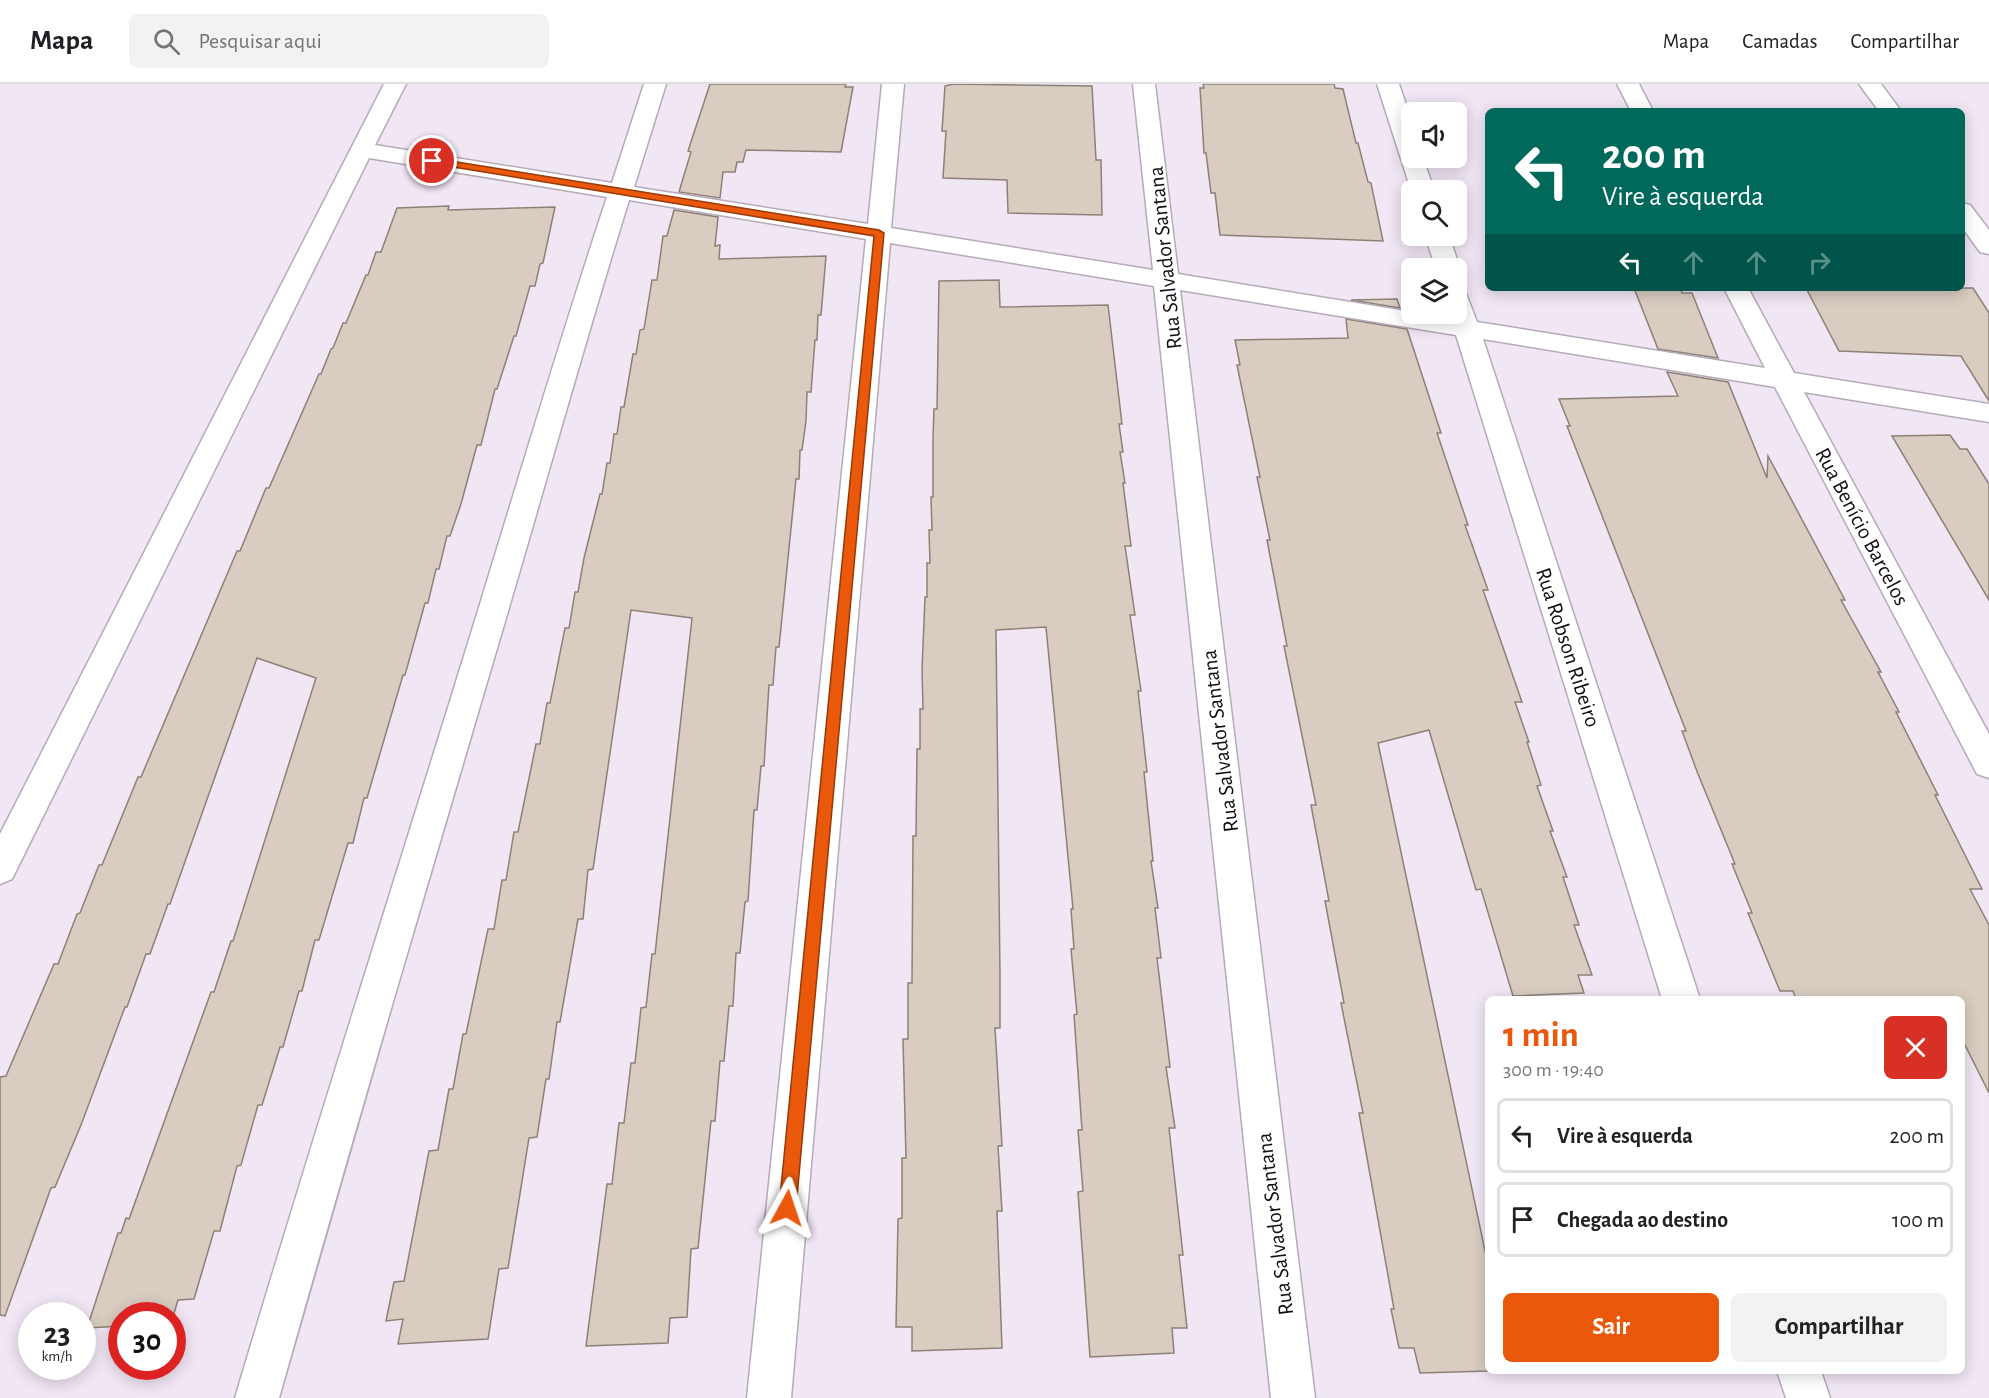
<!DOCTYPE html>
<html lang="pt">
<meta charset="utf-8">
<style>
body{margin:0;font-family:"Alegreya Sans",sans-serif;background:#f2f2f2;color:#202124;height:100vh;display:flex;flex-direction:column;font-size:22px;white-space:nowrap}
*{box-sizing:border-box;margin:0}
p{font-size:20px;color:#757577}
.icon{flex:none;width:33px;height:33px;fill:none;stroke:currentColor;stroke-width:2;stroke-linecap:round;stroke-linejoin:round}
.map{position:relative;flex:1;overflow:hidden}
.side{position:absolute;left:1485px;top:912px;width:480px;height:378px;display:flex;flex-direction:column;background:#fff;border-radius:9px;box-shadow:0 3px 15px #0003}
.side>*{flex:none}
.guide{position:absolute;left:1485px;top:24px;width:480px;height:183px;border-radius:9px;box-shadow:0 3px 15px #0003;background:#00695c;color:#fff;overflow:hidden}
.buttons{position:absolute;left:1401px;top:18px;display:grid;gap:12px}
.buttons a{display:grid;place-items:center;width:66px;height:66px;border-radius:9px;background:#fff;box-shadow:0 3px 15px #0003;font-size:30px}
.speed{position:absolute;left:18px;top:1218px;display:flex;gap:12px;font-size:30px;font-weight:700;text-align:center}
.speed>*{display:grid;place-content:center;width:78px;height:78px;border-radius:50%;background:#fff;box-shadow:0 3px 15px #0003;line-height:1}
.speed small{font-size:15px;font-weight:400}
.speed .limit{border:9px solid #d22;background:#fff;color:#111}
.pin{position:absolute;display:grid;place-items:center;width:51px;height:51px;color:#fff;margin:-26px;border:3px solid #fff;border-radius:50%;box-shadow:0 2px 6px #0007}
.me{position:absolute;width:66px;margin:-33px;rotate:5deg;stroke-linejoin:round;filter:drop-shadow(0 0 4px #0008)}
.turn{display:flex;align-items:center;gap:21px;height:126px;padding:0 18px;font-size:27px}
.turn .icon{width:78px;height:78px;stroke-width:2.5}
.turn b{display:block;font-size:42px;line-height:51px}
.lanes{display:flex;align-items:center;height:57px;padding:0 18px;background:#0003;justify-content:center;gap:30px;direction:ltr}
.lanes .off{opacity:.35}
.round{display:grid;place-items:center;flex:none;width:63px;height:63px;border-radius:9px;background:#f2f2f2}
.summary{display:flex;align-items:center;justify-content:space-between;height:102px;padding:0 18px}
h1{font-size:36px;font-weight:600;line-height:45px;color:#ea580c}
.primary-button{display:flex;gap:12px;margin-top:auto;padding:12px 18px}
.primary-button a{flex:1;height:69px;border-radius:9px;background:#ea580c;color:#fff;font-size:24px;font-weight:600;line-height:69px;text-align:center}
.primary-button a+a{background:#f2f2f2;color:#202124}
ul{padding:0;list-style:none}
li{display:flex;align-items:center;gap:18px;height:75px;margin:0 12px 9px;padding:0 6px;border:3px solid #e0e0e0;border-radius:9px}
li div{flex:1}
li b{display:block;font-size:22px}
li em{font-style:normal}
header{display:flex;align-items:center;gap:36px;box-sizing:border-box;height:84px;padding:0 30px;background:#fff;border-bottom:2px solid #e0e0e0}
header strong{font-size:28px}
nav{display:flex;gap:33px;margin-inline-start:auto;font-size:21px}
.search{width:420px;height:54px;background:#f2f2f2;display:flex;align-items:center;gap:15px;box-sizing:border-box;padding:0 21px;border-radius:9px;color:#757577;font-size:22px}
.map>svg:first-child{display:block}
</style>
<header>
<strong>Mapa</strong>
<div class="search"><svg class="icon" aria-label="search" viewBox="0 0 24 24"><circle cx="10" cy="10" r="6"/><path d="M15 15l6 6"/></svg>Pesquisar aqui</div>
<nav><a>Mapa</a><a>Camadas</a><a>Compartilhar</a></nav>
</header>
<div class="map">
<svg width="1989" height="1314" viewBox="0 0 1989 1314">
<rect width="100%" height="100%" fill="#f1e6f4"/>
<path fill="#d9ccc1" stroke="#8d8177" stroke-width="1.5" d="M710,0H846L845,3H853L841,68L746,66L743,78H737L735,88H723L720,114L679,108L691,68L688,67Z
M953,0L1092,2L1096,76H1101L1102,131L1008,129L1007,96L943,94L946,47H942L945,2Z
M1203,0H1334L1335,4L1343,5L1356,59H1358L1368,98L1371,99L1383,157L1220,151L1215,109H1211L1206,69H1204L1200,4H1204Z
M449,122L448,126L555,123L543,179L540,180L535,202H530L516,252H514L497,305H495L481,361H477L461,420L450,452H447L439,485H436L428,519H425L405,591H403L367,714H364L353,759H348L319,856H315L302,907H299L283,963H280L262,1021H258L241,1081L237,1082L220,1147H214L194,1215L178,1216L172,1236V1232H122V1242L87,1244L118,1149H121L126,1134L129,1135L211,908H214L231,857H233L316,594L257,574L170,820H168L150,870H146L127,923H125L81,1041L55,1103L51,1104L5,1232L0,1231V993L6,992L54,880H58L77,830L80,829L99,781H102L138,693H141L237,467H240L266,404H269L319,290H321L331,265L333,264L343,239H346L366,191H368L376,168H381L397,124Z
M674,126L718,133L715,162L720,161L719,175L826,172L821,231H818L817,256H815L811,308H807L806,337L802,366H800L799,395H796L779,563H776L773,601H769L764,682H761L757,726H754L748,817L745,818L740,869H736L733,922H729L724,977H720L715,1037H711L698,1164L691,1165L687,1233L670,1234L668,1259L586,1262L607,1100H612L619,1039H624L631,979H635L641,924L646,923L652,870H655L692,534L631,526L593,785L588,786L583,835H578L560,938H557L549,995H546L537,1053L529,1054L508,1184L499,1185L488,1255L398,1260L403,1235L386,1237L394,1198L404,1197L429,1067L438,1066L449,1005H453L463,950H466L488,845H494L502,796H506L514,748H518L536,660H540L547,619H550L565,544H569L575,508H578L584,474L600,410H602L607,379H610L614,350H617L621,323H624L633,270H636L640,246L644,245L652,196H657L663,152H667Z
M999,196L1000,223L1108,221L1122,340H1119L1123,368H1120L1125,399H1123L1131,462H1125L1135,531H1130L1141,607H1138L1147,688H1144L1153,777H1151L1158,824H1155L1161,874H1157L1170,983H1166L1175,1044H1169L1183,1171H1179L1187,1244H1172L1174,1269L1090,1273L1078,1108L1083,1107L1078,1046H1082L1074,931L1077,930L1071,865H1074L1071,825H1073L1046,543L996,546L1000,890V944H995L1002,1062H998L1002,1127H997L1002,1264L912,1267V1243H896L898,1135L902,1134V1074H906L903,955H908V899H912L913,752H916L917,665H920V625H923L922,586L925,513H927V479H930L929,446H932L931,413H933V353L934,325H937L939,197Z
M1634,204H1680L1682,209H1692L1718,274L1658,265Z
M1806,204H1973L1989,229V317L1961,272L1839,267Z
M1397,215L1400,224L1351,216Z
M1346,235L1407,245L1441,349H1437L1468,441H1465L1488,506H1483L1522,618H1515L1529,658H1527L1541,701L1537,702L1553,747H1550L1567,793H1563L1579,841H1574L1592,891H1578L1584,909L1513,912L1481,805L1476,806L1429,646L1378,659L1488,1181V1287L1420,1289L1414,1264H1399L1391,1225H1394L1359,1029H1363L1341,919H1344L1325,817H1329L1311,721H1316L1284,562H1287L1267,456H1270L1257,393H1260L1237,281H1240L1235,256L1348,254Z
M1667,288L1728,298L1767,394L1768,372L1845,516H1841L1881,588H1878L1899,628H1896L1938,711H1935L1982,805H1970L1989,841V1009L1962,955V915H1796L1793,907H1780L1748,829H1752L1732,780H1735L1698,690L1682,647H1686L1567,342H1570L1559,315L1678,312Z
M1950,351L1960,365H1967L1989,400V516L1892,352Z"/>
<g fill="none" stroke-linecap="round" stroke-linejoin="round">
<defs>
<path id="minor" d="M384,0H406L375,61L612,99L644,0H666L634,103L868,140L882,0H904L891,144L1153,186L1133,0H1155L1178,190L1412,228V230L1450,234L1449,230H1456V205L1465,207L1477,238L1765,284L1724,204H1748L1794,289L1989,320V338L1804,308L1989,650V694L1977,690L1775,303L1483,255L1700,915H1662L1456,251L1180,206L1315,1314H1271L1154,202L890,159L791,1314H747L866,155L629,116C583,264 542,413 498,561C424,812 350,1062 279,1314H235C310,1062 390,811 468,559C514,410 558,261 607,113L369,74L12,795L0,800V750Z
M1377,0H1399L1412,38V74H1423L1434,106H1411Z
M1617,0H1639L1653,27H1631Z
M1859,0H1881L1901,27H1879Z
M1962,119L1970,121L1989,146V170L1980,168L1962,143Z
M1425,152H1449L1460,184L1457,189L1456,184H1436Z
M1777,1287H1821L1830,1314H1786Z"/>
</defs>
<use href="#minor" stroke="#b5abb8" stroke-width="3"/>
<use href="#minor" fill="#fff" fill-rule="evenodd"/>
</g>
<path fill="#ea580c" stroke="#983908" stroke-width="1.5" d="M432,74L879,146L884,149L796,1124L793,1130L787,1132L781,1130L779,1124L874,152L429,79V75Z"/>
<g text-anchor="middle" stroke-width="5" stroke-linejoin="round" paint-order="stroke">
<g font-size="22" fill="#120e13" stroke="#fff">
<text transform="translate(1164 174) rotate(-96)" y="8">Rua Salvador Santana</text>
<text transform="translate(1863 442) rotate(62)" y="8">Rua Benício Barcelos</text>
<text transform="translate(1569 563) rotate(72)" y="8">Rua Robson Ribeiro</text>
<text transform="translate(1219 657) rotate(-97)" y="8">Rua Salvador Santana</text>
<text transform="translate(1274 1140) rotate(-97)" y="8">Rua Salvador Santana</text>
</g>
</g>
</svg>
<div class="buttons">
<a><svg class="icon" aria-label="sound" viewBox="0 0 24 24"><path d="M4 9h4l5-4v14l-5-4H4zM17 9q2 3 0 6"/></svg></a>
<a><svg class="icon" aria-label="search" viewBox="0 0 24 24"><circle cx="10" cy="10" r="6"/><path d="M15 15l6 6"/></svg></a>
<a><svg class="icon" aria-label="layers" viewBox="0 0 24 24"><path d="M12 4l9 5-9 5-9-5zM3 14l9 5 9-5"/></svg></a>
</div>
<div class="speed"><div>23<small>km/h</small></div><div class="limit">30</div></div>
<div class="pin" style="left:432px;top:77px;background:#d93025"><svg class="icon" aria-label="arrive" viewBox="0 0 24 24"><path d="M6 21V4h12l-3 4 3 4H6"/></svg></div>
<svg class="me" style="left:787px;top:1124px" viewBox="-20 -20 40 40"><path d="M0-17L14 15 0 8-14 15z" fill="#ea580c" stroke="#fff" stroke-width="4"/></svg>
<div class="guide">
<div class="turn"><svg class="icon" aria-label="left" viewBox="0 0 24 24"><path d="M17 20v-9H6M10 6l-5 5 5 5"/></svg><div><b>200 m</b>Vire à esquerda</div></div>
<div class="lanes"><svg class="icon" aria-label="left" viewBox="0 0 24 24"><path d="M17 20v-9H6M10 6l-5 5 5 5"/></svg><svg class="icon off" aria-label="ahead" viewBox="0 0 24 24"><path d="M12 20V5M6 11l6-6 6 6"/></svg><svg class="icon off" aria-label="ahead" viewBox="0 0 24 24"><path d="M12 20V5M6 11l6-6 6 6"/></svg><svg class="icon off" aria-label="right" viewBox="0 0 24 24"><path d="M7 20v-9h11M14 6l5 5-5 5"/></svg></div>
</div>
<section class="side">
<div class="summary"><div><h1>1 min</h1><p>300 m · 19:40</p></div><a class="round" style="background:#d93025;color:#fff"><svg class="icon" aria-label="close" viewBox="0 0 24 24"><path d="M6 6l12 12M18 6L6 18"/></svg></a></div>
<ul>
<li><svg class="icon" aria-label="left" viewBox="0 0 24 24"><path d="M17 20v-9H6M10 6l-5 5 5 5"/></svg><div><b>Vire à esquerda</b></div><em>200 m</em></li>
<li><svg class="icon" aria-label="arrive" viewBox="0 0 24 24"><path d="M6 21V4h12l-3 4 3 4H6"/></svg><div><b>Chegada ao destino</b></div><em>100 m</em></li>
</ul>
<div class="primary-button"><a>Sair</a><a>Compartilhar</a></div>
</section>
</div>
